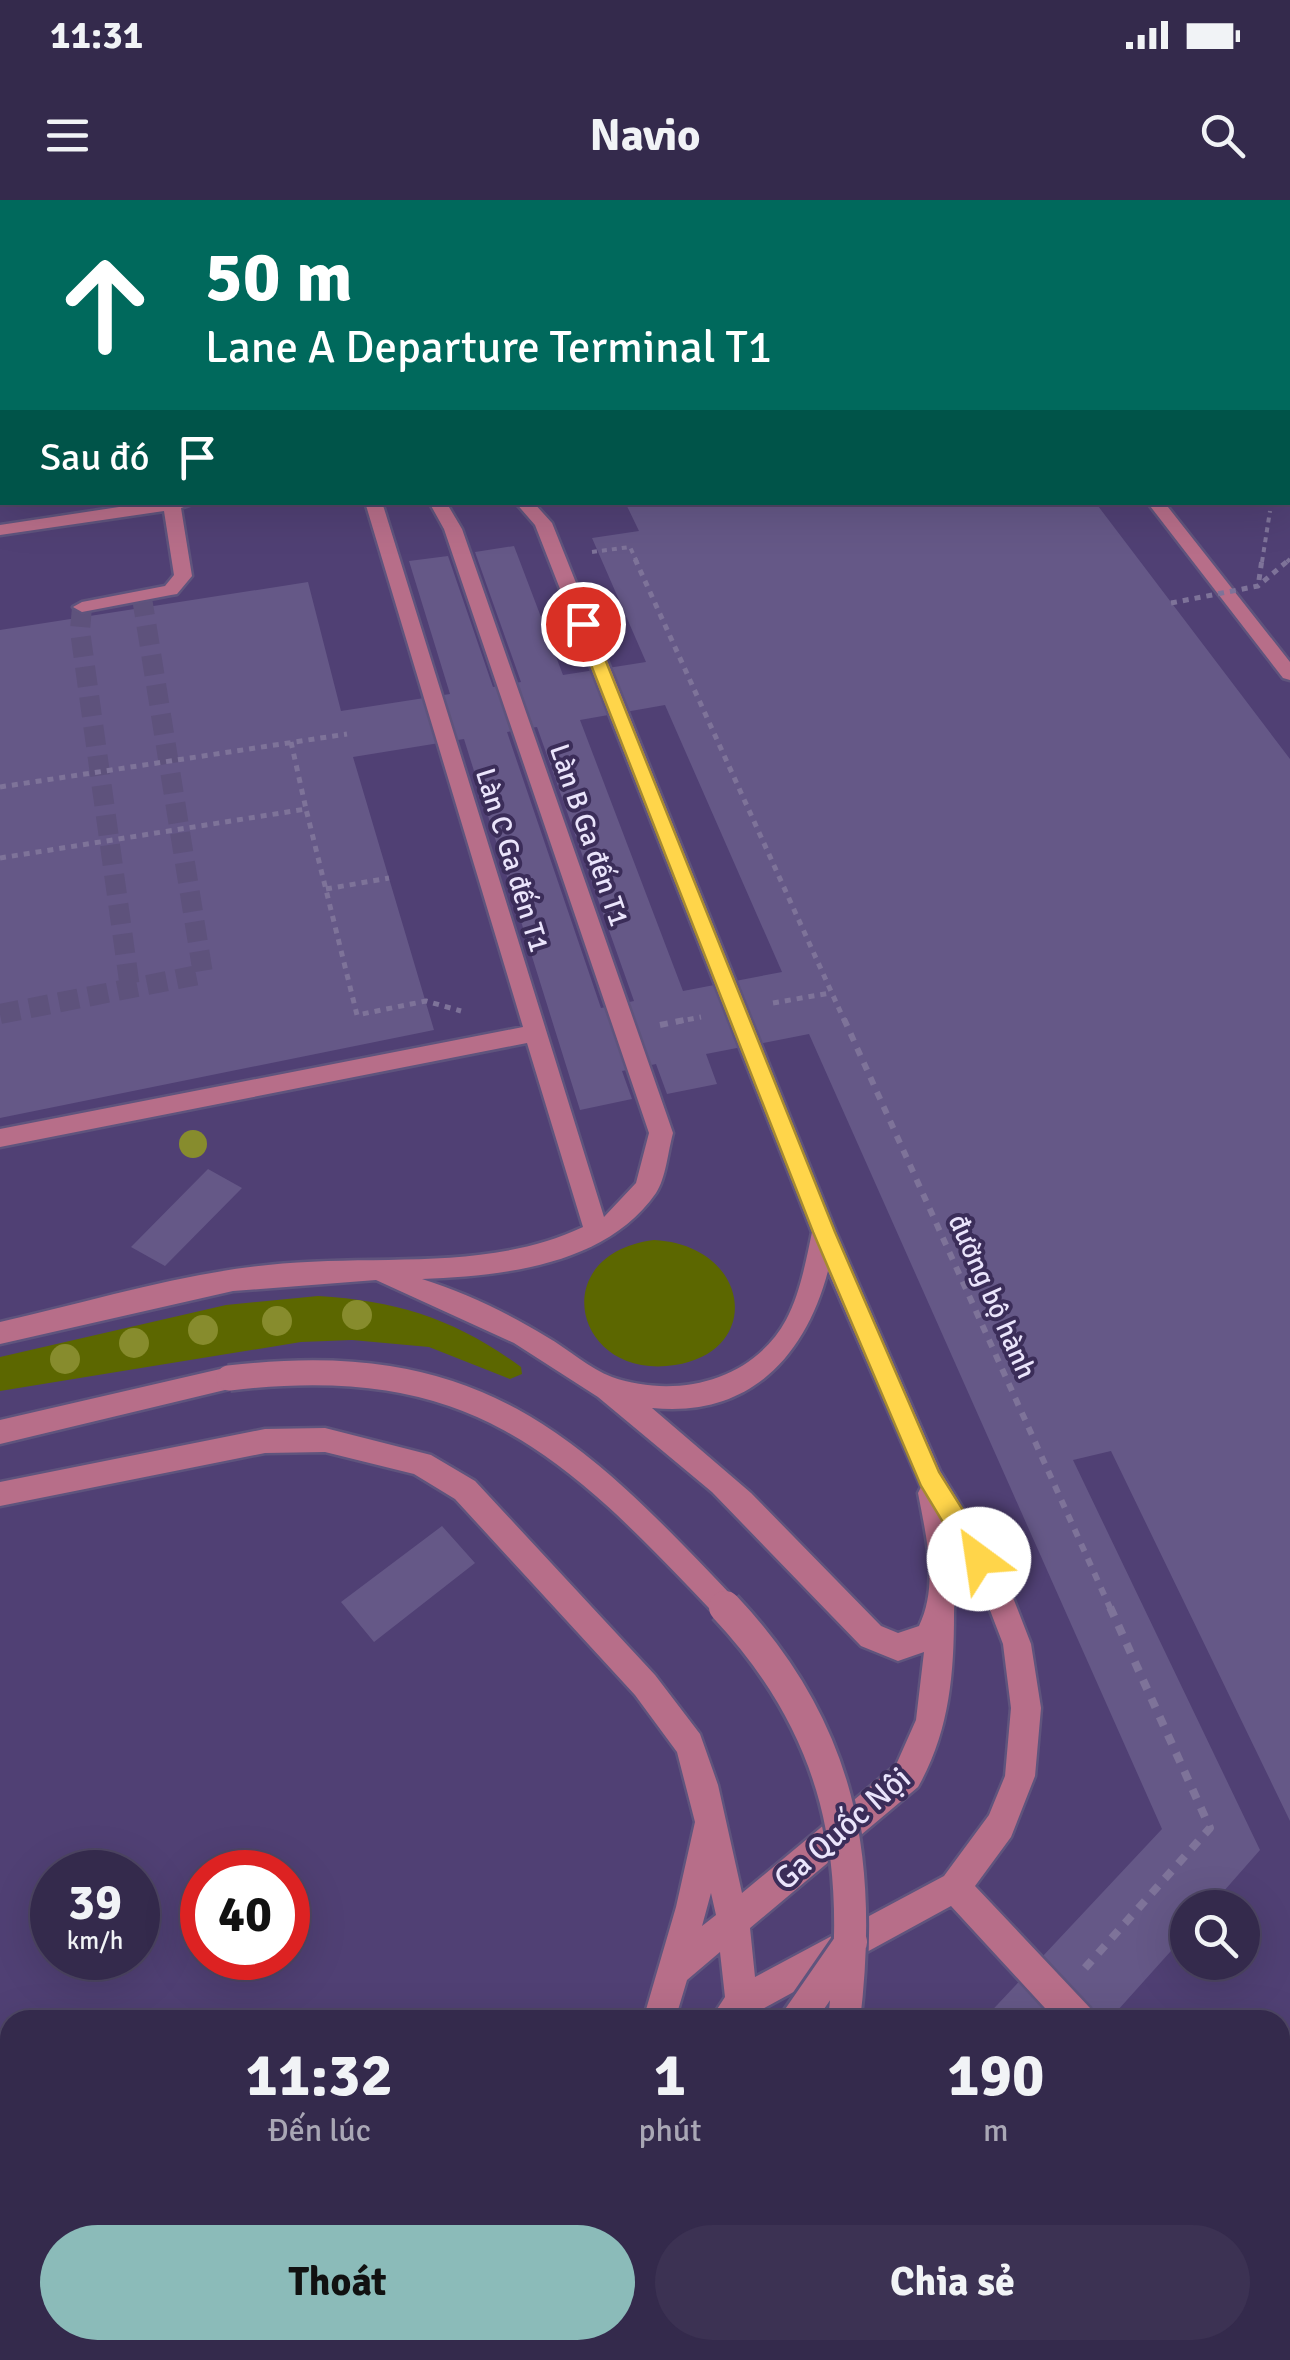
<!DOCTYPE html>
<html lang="vi">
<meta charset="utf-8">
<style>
body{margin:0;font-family:Signika,sans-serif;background:#3c3253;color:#f1f3f6;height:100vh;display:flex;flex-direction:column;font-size:38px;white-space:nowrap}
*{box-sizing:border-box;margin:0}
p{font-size:32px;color:#a9a7b5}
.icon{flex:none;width:55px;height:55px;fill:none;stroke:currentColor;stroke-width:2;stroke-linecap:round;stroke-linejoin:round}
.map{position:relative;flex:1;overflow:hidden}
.panel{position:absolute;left:0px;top:1810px;width:1290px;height:350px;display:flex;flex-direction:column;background:#342a4c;border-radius:30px 30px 0 0;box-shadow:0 10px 40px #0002,0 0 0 2px #4e4664}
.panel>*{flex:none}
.top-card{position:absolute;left:0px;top:0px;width:1290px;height:305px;box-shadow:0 10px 40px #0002,0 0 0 2px #4e4664;background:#00695c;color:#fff;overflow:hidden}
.buttons{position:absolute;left:1170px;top:1690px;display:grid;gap:20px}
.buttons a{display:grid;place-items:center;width:90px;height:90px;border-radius:50%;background:#342a4c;box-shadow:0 10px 40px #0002,0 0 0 2px #4e4664;font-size:50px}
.speed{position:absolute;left:30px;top:1650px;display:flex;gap:20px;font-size:50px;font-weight:700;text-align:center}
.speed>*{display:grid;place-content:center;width:130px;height:130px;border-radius:50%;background:#342a4c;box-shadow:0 10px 40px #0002,0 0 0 2px #4e4664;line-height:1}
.speed small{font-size:25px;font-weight:400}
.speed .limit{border:15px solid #d22;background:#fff;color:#111}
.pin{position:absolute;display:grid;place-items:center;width:85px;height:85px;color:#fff;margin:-42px;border:5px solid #fff;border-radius:50%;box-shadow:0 2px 10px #0007}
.me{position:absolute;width:110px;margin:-55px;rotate:329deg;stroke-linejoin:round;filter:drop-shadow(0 0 8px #0008)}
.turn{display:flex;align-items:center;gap:35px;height:210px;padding:0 40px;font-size:45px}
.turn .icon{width:130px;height:130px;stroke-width:2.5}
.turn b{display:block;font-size:70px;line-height:85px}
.then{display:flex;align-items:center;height:95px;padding:0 40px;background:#0003;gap:20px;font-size:38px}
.eta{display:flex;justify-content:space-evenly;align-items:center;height:170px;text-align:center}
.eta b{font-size:60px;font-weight:700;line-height:70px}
.primary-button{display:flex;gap:20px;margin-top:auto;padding:20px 40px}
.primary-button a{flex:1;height:115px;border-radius:60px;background:#8bbbb9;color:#111;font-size:40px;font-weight:700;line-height:115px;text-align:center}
.primary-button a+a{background:#3c3253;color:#f1f3f6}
.status{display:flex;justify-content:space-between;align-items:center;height:70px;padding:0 50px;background:#342a4c;direction:ltr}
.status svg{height:28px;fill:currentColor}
header{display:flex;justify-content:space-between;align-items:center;height:130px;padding:0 40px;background:#342a4c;font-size:45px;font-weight:700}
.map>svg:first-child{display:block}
</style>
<div class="status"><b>11:31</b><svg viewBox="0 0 49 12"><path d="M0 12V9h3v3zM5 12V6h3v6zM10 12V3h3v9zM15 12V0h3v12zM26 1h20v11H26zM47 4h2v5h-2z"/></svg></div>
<header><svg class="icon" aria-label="menu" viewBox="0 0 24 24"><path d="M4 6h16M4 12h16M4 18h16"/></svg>Navio<svg class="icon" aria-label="search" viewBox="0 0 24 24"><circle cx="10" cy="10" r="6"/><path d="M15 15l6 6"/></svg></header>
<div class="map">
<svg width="1290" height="2160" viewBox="0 0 1290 2160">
<rect width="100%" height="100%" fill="#453865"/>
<path fill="#504074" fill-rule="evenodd" d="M0,0H1290V2160H0ZM2,2H1288V302H2ZM52,1672H138V1758H52ZM202,1672H288V1758H202ZM1188,1708H1242V1762H1188ZM10,1820H1280V2150H10Z"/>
<path fill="#5c6700" d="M654,1040C750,1045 765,1151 675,1165C574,1181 544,1054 654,1040Z
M318,1096C399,1101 455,1119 521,1167L522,1174L510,1179L429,1147L352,1140L301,1142L0,1191V1157L226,1105Z"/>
<path fill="#655887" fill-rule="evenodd" d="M625,302H1095L1290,559V1621L1111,1251L1073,1260L1260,1650L1209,1708H1188V1732L1109,1820H983L1162,1629L809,834L706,854L717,884L667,894L656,864L622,871L632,899L580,910L464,539L353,557L434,830L0,918V430L308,382L341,511L450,494L409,361L448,356L493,487L521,482L475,352L514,346L563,475L646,462L592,338L639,331ZM665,505L782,772L683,791L580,520ZM537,527L634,801L601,808L507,532Z
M208,969L242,988L165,1066L131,1047Z
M442,1326L475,1363L374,1442L341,1402Z
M676,2150H815L806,2160H666Z"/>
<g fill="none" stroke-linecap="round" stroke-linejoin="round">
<path stroke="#5e527c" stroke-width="20" stroke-dasharray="20 10" stroke-linecap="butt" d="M82,407L80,431L130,788
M0,814L203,774L142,398"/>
<defs>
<path id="minor" d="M771,0H789L791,2H773Z
M2,277V287L0,288V278Z
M152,302H198L181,308L192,376L177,394L171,395L82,412L73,407L82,402L165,386L174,375L164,311L0,335V325Z
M365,302H382L604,1017L636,983L649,933L444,329L429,302H446L462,329L673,933C668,951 666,978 656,993C606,1065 504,1076 422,1079C466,1093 508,1113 547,1137C568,1149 590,1169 612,1177C675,1199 752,1182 786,1120C800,1094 806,1061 812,1032L535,325L515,302H533L552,323L836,1032L940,1271L1005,1377L1031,1444L1041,1508L1035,1576L1011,1637L975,1686L1090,1808L1094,1820H1056L951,1706L759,1811L757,1820H710L725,1797L720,1752L687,1780L675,1820H643L676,1707L695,1622L677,1552L635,1495L455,1299L414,1274L325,1252L265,1253L0,1306V1282L265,1229L325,1228L431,1255L475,1281L655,1475L700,1534L718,1585L742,1693L896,1565L916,1520L924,1452L898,1461L861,1446L712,1292L598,1197L514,1143L376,1080L233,1091L0,1144V1122C89,1102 177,1074 268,1065C371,1053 486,1073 583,1027L527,843L0,947V929L523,827ZM828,1071L921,1287L918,1293C926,1336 939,1385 919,1426L898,1433L881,1426L751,1293L652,1208C749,1218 805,1157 828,1071ZM955,1344L983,1392L1003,1444L1011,1508L1005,1576L989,1615L944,1676L755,1777L750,1728L918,1587C949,1533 954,1475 954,1414C954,1391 958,1369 955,1344ZM711,1693L716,1715L702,1726Z
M1147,302H1164L1290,462V480L1283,478Z
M229,1167L238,1170L242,1178L238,1186L229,1189L0,1244V1220Z
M1280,2025L1290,2030V2114L1280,2118V2074L1290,2070L1280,2066Z
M376,2150H418L414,2160H372Z
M479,2150H521L517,2160H475Z
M609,2150H651L647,2160H605Z
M689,2150H729L725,2160H685Z
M1217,2150H1257L1253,2160H1213Z"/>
</defs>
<use href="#minor" stroke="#5f547d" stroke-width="5"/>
<path stroke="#7e7399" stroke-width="4" stroke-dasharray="5 5" stroke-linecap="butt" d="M592,352L630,347L637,362
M1262,362L1270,311"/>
<path stroke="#7e7399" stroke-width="5" stroke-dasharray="6 6" stroke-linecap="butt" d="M635,359L845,822
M1259,380L1262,359
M291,542L306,609
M0,587L347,534
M0,658L306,609L357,815L426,801L461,811
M326,689L389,678
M773,803L830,793
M676,822L701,817"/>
<path stroke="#7e7399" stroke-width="6" stroke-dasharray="8 8" stroke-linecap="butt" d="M844,819L1111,1410
M660,825L689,819"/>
<path stroke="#7e7399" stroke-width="8" stroke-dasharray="10 10" stroke-linecap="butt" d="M1085,1768L1210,1628L1110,1407"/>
<use href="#minor" fill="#b76e89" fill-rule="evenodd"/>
<defs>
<path id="minor-bridge-far1" d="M229,1178C474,1149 569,1241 728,1410"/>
<path id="minor-bridge" d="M725,1407C840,1529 864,1658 844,1820
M797,1820L851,1742"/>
</defs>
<use href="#minor-bridge-far1" stroke="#5f547d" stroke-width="30" stroke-linecap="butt"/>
<use href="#minor-bridge" stroke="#5f547d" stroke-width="38" stroke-linecap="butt"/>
<path stroke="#7e7399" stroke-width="4" stroke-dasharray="5 5" stroke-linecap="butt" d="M1287,362L1290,359"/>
<path stroke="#7e7399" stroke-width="5" stroke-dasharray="6 6" stroke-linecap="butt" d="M1171,403L1258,386L1290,359"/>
<use href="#minor-bridge-far1" stroke="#b76e89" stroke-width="25"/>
<use href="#minor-bridge" stroke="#b76e89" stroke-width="32"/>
</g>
<g fill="#878c2d">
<circle cx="193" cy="944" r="14"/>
<circle cx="357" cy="1115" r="15"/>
<circle cx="277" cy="1121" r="15"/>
<circle cx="203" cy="1130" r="15"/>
<circle cx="134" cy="1143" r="15"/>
<circle cx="65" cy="1159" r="15"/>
</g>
<path fill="#ffd54a" stroke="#a68a30" stroke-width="2.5" d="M583,419L591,424L835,1032L939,1272L988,1350L991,1359L988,1367L979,1371L970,1367L921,1286L813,1032L575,424Z"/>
<g text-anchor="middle" stroke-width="8" stroke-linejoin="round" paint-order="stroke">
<g font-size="28" fill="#eae4fb" stroke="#3b2d59">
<text transform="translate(590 635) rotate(71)" y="10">Làn B Ga đến T1</text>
<text transform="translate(513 660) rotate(73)" y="10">Làn C Ga đến T1</text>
<text transform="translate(993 1096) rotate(66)" y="10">đường bộ hành</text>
</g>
<g font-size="32" fill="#eae4fb" stroke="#3b2d59">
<text transform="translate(842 1628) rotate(-41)" y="11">Ga Quốc Nội</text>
</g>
</g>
</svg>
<div class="buttons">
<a><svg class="icon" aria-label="search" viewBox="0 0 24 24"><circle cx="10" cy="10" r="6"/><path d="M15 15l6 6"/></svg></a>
</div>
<div class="speed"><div>39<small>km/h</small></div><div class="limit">40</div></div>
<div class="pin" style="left:583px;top:424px;background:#d93025"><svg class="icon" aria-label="arrive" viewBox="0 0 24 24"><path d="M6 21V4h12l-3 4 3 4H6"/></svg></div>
<svg class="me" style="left:979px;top:1359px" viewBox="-20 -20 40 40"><circle r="19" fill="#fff"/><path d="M0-13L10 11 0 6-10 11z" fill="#ffd54a"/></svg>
<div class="top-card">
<div class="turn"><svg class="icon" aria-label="ahead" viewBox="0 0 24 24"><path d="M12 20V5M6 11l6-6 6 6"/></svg><div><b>50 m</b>Lane A Departure Terminal T1</div></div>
<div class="then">Sau đó<svg class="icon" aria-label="arrive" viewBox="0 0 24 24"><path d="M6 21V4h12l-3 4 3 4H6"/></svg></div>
</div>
<section class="panel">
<div class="eta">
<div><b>11:32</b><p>Đến lúc</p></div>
<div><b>1</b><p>phút</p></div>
<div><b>190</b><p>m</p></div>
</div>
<div class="primary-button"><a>Thoát</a><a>Chia sẻ</a></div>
</section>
</div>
